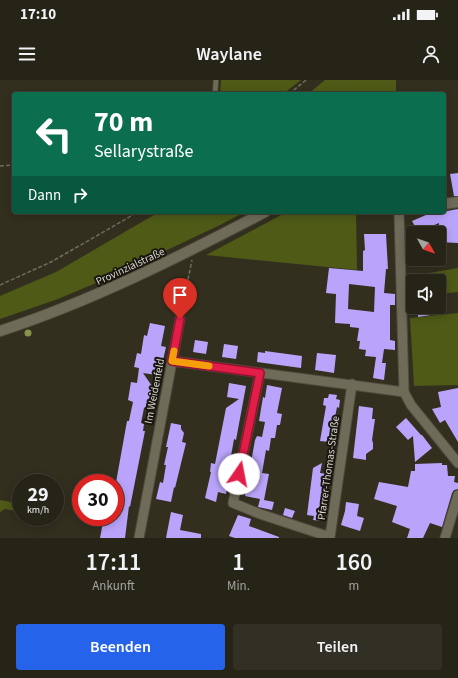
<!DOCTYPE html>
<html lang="de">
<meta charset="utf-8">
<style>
body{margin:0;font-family:"Source Sans 3",sans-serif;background:#322f24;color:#f1f3f6;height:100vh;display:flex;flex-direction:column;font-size:15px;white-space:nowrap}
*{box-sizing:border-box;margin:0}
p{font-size:13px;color:#a4a4a1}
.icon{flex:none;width:22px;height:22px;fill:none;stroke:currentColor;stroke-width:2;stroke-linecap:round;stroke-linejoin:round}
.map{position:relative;height:458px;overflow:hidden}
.sheet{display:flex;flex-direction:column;background:#262317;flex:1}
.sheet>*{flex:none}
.guide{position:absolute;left:12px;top:12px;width:434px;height:122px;border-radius:4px;box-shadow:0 2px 10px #0003,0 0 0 1px #424036;background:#0b6e4f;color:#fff;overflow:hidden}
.needle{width:26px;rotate:130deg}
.fabs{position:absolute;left:406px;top:146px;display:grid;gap:8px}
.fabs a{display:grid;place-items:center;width:40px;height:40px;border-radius:4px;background:#262317;box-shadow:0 2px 10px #0003,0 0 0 1px #424036;font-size:20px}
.speed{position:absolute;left:12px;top:394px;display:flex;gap:8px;font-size:20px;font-weight:700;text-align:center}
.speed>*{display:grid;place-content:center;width:52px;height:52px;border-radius:50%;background:#262317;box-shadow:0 2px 10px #0003,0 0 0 1px #424036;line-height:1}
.speed small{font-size:10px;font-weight:400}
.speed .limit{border:6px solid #d22;background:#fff;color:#111}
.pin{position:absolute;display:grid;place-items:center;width:34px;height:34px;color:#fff;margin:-41px -17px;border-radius:50% 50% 50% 0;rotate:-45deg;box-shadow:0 0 4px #0007}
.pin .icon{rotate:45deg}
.me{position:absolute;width:44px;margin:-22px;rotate:12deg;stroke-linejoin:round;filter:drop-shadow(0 0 3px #0008)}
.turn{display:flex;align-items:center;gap:14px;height:84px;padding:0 16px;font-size:18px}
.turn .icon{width:52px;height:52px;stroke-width:2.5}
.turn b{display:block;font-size:28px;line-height:34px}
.then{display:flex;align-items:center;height:38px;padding:0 16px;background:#0003;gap:8px;font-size:15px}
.eta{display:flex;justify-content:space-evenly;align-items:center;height:68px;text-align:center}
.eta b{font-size:24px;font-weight:600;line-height:28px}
.cta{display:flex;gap:8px;margin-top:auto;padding:8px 16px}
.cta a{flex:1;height:46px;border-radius:4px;background:#2563eb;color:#fff;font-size:16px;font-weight:600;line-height:46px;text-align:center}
.cta a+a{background:#322f24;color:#f1f3f6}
.status{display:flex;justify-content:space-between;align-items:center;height:28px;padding:0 20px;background:#262317;direction:ltr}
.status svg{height:11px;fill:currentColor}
header{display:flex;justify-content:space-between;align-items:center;height:52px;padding:0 16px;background:#262317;font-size:18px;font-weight:600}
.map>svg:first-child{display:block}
</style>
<div class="status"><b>17:10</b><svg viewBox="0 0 49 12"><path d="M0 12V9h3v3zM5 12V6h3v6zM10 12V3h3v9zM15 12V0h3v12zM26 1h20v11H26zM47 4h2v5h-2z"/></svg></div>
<header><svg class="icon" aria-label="menu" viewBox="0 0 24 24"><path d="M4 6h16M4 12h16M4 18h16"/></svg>Waylane<svg class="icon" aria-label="person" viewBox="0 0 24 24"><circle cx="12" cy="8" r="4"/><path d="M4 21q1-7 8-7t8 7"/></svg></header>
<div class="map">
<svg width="458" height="458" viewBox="0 0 458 458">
<rect width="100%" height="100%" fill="#322f1f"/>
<path fill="#4e5a16" d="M221,0H301L283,14H220Z
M325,0H396V14H308Z
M159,132H245L220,145L108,198L58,219L0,239V216L56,192Z
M287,132H356L357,190L206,175Z
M458,188V212L439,214V201H413V217L408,218L406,197Z
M458,233V305L414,306L410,238Z
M0,420L21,424V432L5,429L0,432Z"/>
<path fill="#baa4fb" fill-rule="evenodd" d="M458,93V116H454L450,94Z
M458,129V163L439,162V143L418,152L412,141L426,135Z
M364,154H386L388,189H386L384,213L395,214V225H390V260L395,261V270L384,269L382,283H386L384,300L373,298L376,277L365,276L366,270L359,269L360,261H357L359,248L350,247V244L335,243L336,214L326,213L329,188L363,191V171L365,170ZM349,204L375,207L374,232L348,229Z
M418,227H430L431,235L418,237Z
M150,243L165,246L161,266L166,267L163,280L159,279L156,295L143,293L154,309L151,311L150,319L152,322L144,328L141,343L144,344L143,351H145L130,427L129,426L125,458H100L104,437H115V415L116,408H115L127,341H129L130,336L133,322L128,320L131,302L137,303L139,288L134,287L137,273L141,274L144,255L147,256Z
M195,260L208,262L206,274L193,272Z
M224,264L238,266L236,279L222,277Z
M265,271L302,276L301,288L257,282L258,272L265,273Z
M317,273L336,275L334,293L315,290Z
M229,303L246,306L236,360L234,359L227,399L228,400L226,414L218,412L216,422L205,418L211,392H210L211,383L215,384L226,328L239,319L227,317Z
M267,305L282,308L277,333L282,334L280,345H277L275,358H271L269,371L266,370L262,393L269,394L264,420L274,422L272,430L258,427L260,419L245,416L255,360L257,356L262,357L265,342L259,341L263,317L265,318Z
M458,308V362L445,340L440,343L432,329L441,327L438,312Z
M329,314L337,315L336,319L340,320L339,328L337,327L334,343H336V348L337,349L334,358H330L329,362L320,361L326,326L323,325L324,318H328Z
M359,326L373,328L372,339H375L372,360L373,363V369L366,374V380L353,378Z
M406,338L421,355H422L432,368L415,382L413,356L408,360L396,347Z
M171,343L181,345V349L184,353L182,362L186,363L175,408L174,407L171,422L156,419L160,402L163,403L166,385H164L168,367H166Z
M322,383L320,393L328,394V399L329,401L328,407L325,408L323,428H325L322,441L313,440L314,436L307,435L313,388Z
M442,383V385H447L448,396H455L454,402L458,403V409L454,410L452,413L442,447L430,443L423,458H407L410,449L392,442L397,426L374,419L379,402L408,407L411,391H415V384Z
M346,422L359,424L357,436L364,438L360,451L341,445L345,431Z
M285,428L295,431L292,438L283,435Z
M171,432L183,435L180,450L201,454V458H166Z
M238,435L251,439L249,446L279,457V458H235L229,456Z"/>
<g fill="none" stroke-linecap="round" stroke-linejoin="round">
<defs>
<path id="service" d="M215,14L216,0"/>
<path id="minor" d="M399,132L404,312L411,325L458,383
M172,281L404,312
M260,293L233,423L260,434L330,457L352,304
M139,458L180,239
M445,458L458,415"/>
<path id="secondary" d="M444,124L458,122
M0,251C92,221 179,177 265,132"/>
</defs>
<use href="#service" stroke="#504d3f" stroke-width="6"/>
<use href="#minor" stroke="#504d3f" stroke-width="11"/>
<use href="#secondary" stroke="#504d3f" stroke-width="12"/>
<path stroke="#6f6d5f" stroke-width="1.5" stroke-dasharray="4 2" stroke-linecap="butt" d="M289,14L306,0
M0,86L14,85
M0,205L51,182L138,132
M182,229L192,180"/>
<use href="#service" stroke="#6f6b59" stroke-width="4.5"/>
<use href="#minor" stroke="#6f6b59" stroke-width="9"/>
<use href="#secondary" stroke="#6f6b59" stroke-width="10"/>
</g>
<circle fill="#879347" cx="28" cy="253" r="3.5"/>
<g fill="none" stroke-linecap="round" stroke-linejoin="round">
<defs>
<path id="route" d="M180,239L172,281L260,293L239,394"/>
</defs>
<use href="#route" stroke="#92132f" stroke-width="10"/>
<use href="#route" stroke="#e11d48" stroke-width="7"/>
<path stroke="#f59e0b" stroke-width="7" d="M174,271L172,281L209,286"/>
</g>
<g text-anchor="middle" stroke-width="4" stroke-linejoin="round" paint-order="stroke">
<g font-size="11" fill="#dad8ce" stroke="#191710">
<text transform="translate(130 186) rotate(-25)" y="4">Provinzialstraße</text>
<text transform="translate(154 311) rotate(-79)" y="4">Im Weidenfeld</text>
<text transform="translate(328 388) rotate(-82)" y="4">Pfarrer-Thomas-Straße</text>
</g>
</g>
</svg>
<div class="fabs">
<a><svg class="needle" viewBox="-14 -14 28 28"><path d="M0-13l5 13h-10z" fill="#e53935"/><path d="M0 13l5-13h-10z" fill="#a4a4a1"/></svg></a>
<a><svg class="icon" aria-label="sound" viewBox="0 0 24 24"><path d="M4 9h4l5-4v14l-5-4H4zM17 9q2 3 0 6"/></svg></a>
</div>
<div class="speed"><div>29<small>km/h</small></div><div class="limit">30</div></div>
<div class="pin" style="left:180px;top:239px;background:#d93025"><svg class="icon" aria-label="arrive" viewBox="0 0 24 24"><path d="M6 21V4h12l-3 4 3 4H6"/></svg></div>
<svg class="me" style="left:239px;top:394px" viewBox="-20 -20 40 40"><circle r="19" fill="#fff"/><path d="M0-13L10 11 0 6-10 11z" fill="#e11d48"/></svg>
<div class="guide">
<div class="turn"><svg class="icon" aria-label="left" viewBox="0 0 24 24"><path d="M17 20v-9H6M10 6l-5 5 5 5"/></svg><div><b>70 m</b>Sellarystraße</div></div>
<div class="then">Dann<svg class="icon" aria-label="right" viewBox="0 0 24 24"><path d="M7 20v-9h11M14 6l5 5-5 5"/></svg></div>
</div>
</div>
<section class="sheet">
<div class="eta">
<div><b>17:11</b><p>Ankunft</p></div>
<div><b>1</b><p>Min.</p></div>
<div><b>160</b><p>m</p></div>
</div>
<div class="cta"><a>Beenden</a><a>Teilen</a></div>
</section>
